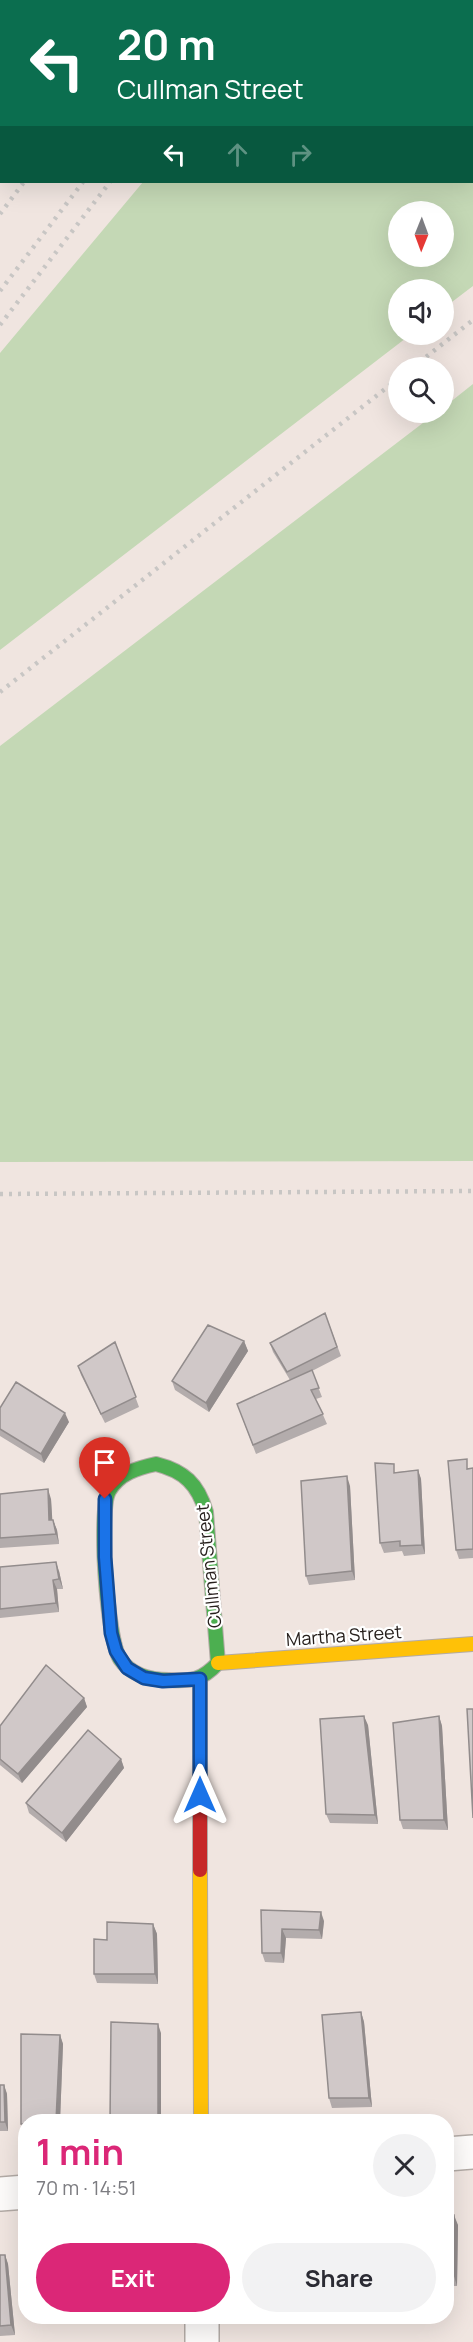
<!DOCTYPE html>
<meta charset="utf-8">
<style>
body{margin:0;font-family:Manrope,sans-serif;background:#f2f2f3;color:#2b2b33;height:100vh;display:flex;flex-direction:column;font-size:22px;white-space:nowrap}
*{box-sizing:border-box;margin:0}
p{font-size:20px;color:#7c7c81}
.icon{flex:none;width:33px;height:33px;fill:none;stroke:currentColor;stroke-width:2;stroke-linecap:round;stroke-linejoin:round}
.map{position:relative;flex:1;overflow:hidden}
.panel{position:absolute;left:18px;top:2114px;width:436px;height:210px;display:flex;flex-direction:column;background:#fff;border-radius:24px;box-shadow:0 6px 24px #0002}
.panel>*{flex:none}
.guide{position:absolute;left:0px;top:0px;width:474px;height:183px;box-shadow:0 6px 24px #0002;background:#0b6e4f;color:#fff;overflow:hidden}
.needle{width:39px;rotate:181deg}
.buttons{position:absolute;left:388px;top:201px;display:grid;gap:12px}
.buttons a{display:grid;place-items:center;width:66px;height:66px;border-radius:50%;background:#fff;box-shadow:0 6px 24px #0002;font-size:30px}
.pin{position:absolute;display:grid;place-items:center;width:51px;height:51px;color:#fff;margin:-62px -26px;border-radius:50% 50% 50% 0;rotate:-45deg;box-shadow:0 0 6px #0007}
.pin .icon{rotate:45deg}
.me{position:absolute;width:66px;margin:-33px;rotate:0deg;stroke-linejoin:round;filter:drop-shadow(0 0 4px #0008)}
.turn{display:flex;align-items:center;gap:21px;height:126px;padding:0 18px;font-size:27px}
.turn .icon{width:78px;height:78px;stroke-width:2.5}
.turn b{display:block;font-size:42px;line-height:51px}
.lanes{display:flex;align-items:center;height:57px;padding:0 18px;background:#0003;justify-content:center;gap:30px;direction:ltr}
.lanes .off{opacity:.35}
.round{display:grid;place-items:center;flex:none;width:63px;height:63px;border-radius:32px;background:#f2f2f3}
.overview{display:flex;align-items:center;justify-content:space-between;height:102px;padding:0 18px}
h1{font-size:36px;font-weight:700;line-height:45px;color:#db2777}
.primary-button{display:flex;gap:12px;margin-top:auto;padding:12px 18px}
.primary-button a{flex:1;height:69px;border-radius:36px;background:#db2777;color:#fff;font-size:24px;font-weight:700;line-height:69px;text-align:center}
.primary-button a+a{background:#f2f2f3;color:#2b2b33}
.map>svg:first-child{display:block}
</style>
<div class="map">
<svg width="473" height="2342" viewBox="0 0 473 2342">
<rect width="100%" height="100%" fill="#f0e5e0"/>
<path fill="#c4d8b5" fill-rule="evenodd" d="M293,0H473V286L444,308V290H399V334L410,335L0,650V353L143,182H472V2L292,1ZM399,212H444V256H399Z
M473,384V1161L0,1162V746L436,413L444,412V407Z"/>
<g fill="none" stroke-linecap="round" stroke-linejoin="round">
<defs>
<path id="street" d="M447,2154L473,2152
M0,2194L26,2192
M202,2316V2342"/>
<path id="fast" d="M156,1464C184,1471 198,1484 206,1512L218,1663C201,1681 192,1681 169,1680C150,1680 131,1675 120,1659C107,1640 98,1511 109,1491C119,1473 138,1468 156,1464Z"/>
<path id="slow" d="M218,1663L473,1644
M200,1870L201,2121"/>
<path id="jam" d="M200,1679V1870"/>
</defs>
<use href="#street" stroke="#b3aba6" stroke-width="36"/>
<use href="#fast" stroke="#b3aba6" stroke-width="16"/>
<use href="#slow" stroke="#b3aba6" stroke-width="16"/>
<use href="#jam" stroke="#b3aba6" stroke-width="16"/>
<use href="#street" stroke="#fdfbfa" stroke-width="33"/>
<use href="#fast" stroke="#4caf50" stroke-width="14"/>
<use href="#slow" stroke="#ffc107" stroke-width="14"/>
<use href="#jam" stroke="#c62828" stroke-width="14"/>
<path stroke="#c8c6c4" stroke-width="4.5" stroke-dasharray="3 6" stroke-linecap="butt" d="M155,2L156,0
M213,2L214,0
M240,2L241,0
M0,214L24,182
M0,291L83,182
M0,325L110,182
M412,368L473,320
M0,692L399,378
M0,1194L473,1191"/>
</g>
<path fill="#b3acac" d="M325,1313L341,1356L312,1371L322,1397L316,1399L327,1424L256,1454L237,1404L290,1380L273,1352L270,1343Z
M244,1341L248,1351L209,1412L175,1390L172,1381Z
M115,1342L139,1407L105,1423L81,1375L78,1366Z
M0,1408L69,1422L44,1463L0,1436Z
M470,1468H473V1558L459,1559L456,1550Z
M418,1470L421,1479L425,1554L404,1556L402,1551L384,1553L380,1543L397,1472Z
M350,1486L355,1580L309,1585L306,1576Z
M0,1494L51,1499L52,1520H53L57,1530L59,1544L0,1548Z
M0,1567L59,1571L63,1589H57L59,1612L0,1618Z
M84,1698L87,1707L22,1783L0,1765V1726Z
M439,1716L442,1726L448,1830L403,1829L400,1820Z
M368,1725L378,1824L330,1823L326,1814Z
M121,1759L124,1768L66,1842L29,1813L26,1803Z
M261,1910L324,1921L322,1939L286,1938L284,1963L265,1962L262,1953Z
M153,1924L157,1934L158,1984L97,1983L94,1974L107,1940Z
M361,2012L364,2022L372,2107L332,2108L329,2098Z
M60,2035L63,2044L60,2121H26V2134H25L21,2124Z
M0,2085H4L7,2094L8,2131H0Z
M447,2215L458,2225L457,2286H447Z
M0,2255H5L8,2264L15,2335L0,2336Z
M31,2316H93L94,2319H32Z
M257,2316H310V2318H258Z
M330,2316H375L376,2324H333Z"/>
<path fill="#928c8c" d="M244,1341L248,1351L209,1412L206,1403Z
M65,1413L69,1422L44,1463L41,1454Z
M418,1470L421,1479L425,1554L422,1545Z
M347,1476L350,1486L355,1580L352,1571Z
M48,1489L51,1499L53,1530L49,1520Z
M53,1520L57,1530L59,1544L56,1534Z
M56,1562L59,1571L63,1589L59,1579Z
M53,1580L57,1589L59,1612L56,1603Z
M84,1698L87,1707L22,1783L18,1774Z
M364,1716L368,1725L378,1824L375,1815Z
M439,1716L442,1726L448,1830L444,1820Z
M121,1759L124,1768L66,1842L62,1833Z
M321,1912L324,1921L322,1939L319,1930Z
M153,1924L157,1934L158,1984L155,1974Z
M282,1929L286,1938L284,1963L281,1953Z
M361,2012L364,2022L372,2107L369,2098Z
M158,2024L161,2033V2121H158Z
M60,2035L63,2044L60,2121H56Z
M4,2085L7,2094L8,2131L5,2122Z
M454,2215L458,2225L457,2286L454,2276Z
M5,2255L8,2264L15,2335L11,2325Z"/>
<path fill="#d0c8c8" stroke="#928c8c" stroke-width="1.5" d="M325,1313L337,1347L287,1372L270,1343Z
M208,1325L244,1341L206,1403L172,1381Z
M115,1342L136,1397L101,1414L78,1366Z
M312,1370L319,1388L311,1390L323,1414L253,1445L237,1404Z
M16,1382L65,1413L41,1454L0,1429V1408Z
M467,1459V1469L473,1468V1549L456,1550L448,1461Z
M375,1463L394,1464V1473L418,1470L422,1545L400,1546V1541L380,1543Z
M347,1476L352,1571L306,1576L301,1481Z
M48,1489L49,1520H53L56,1534L0,1538V1494Z
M56,1562L59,1579L53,1580L56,1603L0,1609V1567Z
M46,1665L84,1698L18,1774L0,1759V1726Z
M467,1709H473V1818Z
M364,1716L375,1815L326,1814L320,1719Z
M439,1716L444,1820H400L393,1723Z
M88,1730L121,1759L62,1833L26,1803Z
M261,1910L321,1912L319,1930L282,1929L281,1953H262Z
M107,1922L153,1924L155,1974H94V1939L107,1940Z
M361,2012L369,2098H329L322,2015Z
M111,2022L158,2024V2121H110Z
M21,2034L60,2035L56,2121H26V2124H21Z
M0,2085H4L5,2122H0Z
M447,2215H454V2276H447Z
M0,2255H5L11,2325L0,2326Z"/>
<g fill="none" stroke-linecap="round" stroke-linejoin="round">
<defs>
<path id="route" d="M105,1499V1557L111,1633L116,1651L127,1668L144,1678L163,1681L200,1679V1795"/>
</defs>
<use href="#route" stroke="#114b97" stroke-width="15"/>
<use href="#route" stroke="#1a73e8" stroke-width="10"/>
</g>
<g text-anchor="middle" stroke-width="4.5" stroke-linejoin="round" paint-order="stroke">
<g font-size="18" fill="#27201d" stroke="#fff">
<text transform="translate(209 1566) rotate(-96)" y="6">Cullman Street</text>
<text transform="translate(344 1636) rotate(-4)" y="6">Martha Street</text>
</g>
</g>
</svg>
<div class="buttons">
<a><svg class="needle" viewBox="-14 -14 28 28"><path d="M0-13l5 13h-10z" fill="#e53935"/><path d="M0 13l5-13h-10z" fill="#7c7c81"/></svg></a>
<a><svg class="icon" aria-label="sound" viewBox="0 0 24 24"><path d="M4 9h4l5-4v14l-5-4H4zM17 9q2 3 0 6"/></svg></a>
<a><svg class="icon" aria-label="search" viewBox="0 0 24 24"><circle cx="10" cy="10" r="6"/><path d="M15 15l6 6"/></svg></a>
</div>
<div class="pin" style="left:105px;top:1499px;background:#d93025"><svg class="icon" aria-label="arrive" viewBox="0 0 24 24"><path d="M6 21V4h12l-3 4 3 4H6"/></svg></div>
<svg class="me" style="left:200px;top:1795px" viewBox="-20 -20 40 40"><path d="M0-17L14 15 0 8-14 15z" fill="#1a73e8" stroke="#fff" stroke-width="4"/></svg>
<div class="guide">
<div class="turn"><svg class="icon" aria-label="left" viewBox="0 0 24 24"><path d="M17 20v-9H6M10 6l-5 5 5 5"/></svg><div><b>20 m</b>Cullman Street</div></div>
<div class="lanes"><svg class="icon" aria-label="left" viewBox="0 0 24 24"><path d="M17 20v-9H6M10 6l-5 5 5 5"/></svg><svg class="icon off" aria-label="ahead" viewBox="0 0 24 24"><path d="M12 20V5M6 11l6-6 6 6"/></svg><svg class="icon off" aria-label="right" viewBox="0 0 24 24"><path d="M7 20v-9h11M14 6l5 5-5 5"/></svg></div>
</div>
<section class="panel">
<div class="overview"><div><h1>1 min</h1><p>70 m · 14:51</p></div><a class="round"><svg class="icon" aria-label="close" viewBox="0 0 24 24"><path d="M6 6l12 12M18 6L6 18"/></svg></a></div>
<div class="primary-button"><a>Exit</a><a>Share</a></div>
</section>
</div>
